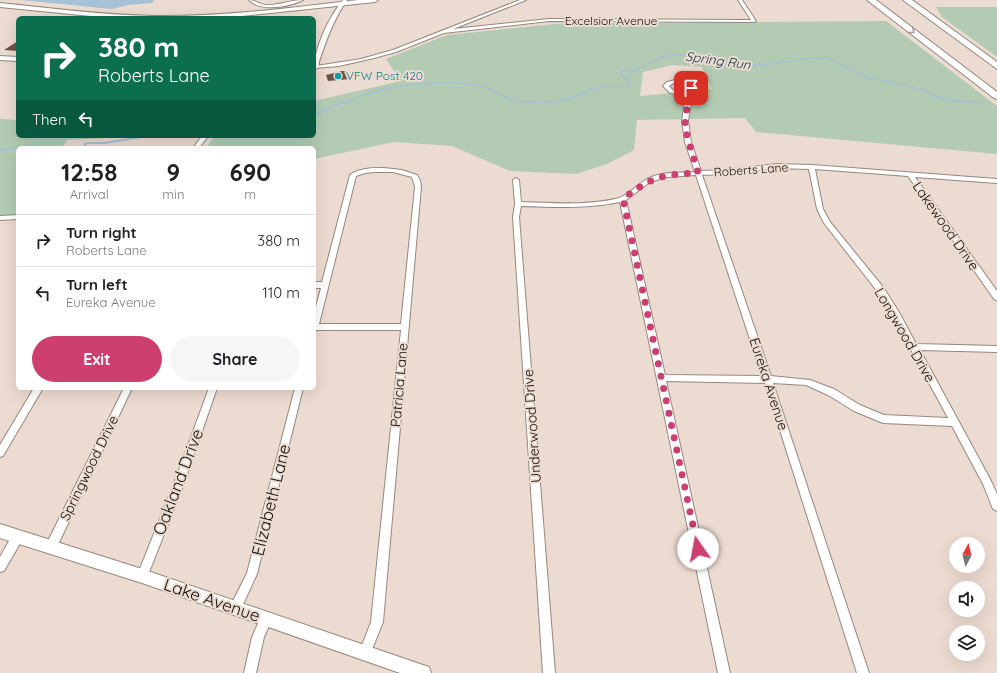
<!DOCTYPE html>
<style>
body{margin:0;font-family:Quicksand,sans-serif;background:#f6f6f6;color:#202124;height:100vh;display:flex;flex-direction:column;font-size:15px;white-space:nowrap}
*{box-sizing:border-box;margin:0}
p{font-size:13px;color:#757577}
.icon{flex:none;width:22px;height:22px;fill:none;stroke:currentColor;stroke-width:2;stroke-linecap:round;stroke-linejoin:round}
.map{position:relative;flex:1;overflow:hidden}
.drawer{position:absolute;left:16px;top:146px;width:300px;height:244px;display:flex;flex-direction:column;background:#fff;border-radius:6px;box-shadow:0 4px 16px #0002}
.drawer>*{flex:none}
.banner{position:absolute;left:16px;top:16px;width:300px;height:122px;border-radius:6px;box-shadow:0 4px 16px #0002;background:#0b6e4f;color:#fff;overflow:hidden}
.needle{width:26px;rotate:7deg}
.tools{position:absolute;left:949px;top:537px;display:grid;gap:8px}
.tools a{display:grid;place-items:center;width:36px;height:36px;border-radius:50%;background:#fff;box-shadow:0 4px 16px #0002;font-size:20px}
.pin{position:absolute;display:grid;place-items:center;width:34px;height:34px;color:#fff;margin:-17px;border-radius:8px;box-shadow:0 2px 6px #0006}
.me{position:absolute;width:44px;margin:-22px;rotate:348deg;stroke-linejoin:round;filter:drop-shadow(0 0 3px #0008)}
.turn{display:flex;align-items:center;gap:14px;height:84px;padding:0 16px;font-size:18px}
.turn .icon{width:52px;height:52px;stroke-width:2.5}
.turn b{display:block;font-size:28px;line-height:34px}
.then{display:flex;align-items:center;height:38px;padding:0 16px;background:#0003;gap:8px;font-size:15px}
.eta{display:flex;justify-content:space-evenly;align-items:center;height:68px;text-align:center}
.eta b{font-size:24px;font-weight:700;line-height:28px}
.cta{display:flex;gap:8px;margin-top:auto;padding:8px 16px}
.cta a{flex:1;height:46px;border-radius:24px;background:#cc3f6f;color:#fff;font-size:16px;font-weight:700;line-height:46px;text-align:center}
.cta a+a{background:#f6f6f6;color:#202124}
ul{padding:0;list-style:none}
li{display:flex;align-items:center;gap:12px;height:52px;padding:0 16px;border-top:1px solid #e0e0e0}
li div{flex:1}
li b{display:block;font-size:15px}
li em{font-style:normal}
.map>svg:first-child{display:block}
</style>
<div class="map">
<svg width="997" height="673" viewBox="0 0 997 673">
<rect width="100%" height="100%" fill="#ecdbd0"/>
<path fill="#b3cbb3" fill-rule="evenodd" d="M936,7H997V57L942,17Z
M886,21L997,106V154L756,132L745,118L637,120L634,150L607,164L576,174L510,171L452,146L394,142L314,159V148H207L214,136H314V101L401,81L386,59L447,35L554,24ZM673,65L702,67L712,89L640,96L643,72Z
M0,119L18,120V136H144L67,140L62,148H18V215H0Z"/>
<path fill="#a5c2d6" d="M21,0H154L152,3L128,5L112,9Z"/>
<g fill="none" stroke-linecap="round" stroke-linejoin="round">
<path stroke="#a5c2d6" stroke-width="1.5" d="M325,110C374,88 428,77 482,86C493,89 501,96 512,100C517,102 524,102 530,102C544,103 558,102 572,98C579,96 586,90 594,89C605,86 616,88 627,86L629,81L621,75L622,71C636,75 656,57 670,55C698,51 726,64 754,65C777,65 798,58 821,58C835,58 846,69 859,74C876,80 895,83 912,87C923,90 931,95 941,98C954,102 970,101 983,103"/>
<path stroke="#a5c2d6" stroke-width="2" d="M314,115L327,109
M19,148L31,146L41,148
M84,148L85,144L88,143H104L148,136
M0,150L18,148"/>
</g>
<path fill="#6f5446" d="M18,41V51L4,50Z
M342,71H348L350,79L328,81L326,75Z"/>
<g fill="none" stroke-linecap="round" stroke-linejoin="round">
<defs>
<path id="minor" d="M249,0C255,0 260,5 267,5C280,5 291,0 303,0C289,7 261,12 249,0Z
M520,0H526L453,29L549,19L751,20L738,0H742L756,21L754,22L549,21L444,33L396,52L374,58L339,66L314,68L316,66L361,59L393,50Z
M675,80L687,83L694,88V91L690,94L692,96L688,121L691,142L701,171L726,170L776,164L812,165L997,179V183L915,177L997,291V300L994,299L908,176L815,169L823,209L830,222L883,287L900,314L916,344L997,346V352L920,350L990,479L997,494V511L993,509L983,484L952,426L883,423L854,411L828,395L806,385L773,383L869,673H857L765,383L666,381L730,673H718L620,202C585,209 557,207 521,206L519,217L555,673H543L513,217L515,204L513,180L516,178L519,180L521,202C554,203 587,206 619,198C628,195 636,186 644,181C659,171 678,173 695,172L685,142L682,121L686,96V95L670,93L663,86L667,82ZM674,83C679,82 684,84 688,88V90C682,93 673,92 669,86ZM776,168L809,169L817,209L824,223L877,291L894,318L948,418L884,415L860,405L834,389L810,380L771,376L702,175L726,174ZM696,175L762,376L665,375L626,200L650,182L667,177Z
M202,136H208L199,148H193Z
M384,168L402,170L417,175L420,180L421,187L383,622L369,657L365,659L361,657L359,653L371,622L401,330H317L314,332V314L321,288H314V282H322L350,175C359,168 372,168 384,168ZM374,172H393L412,177L415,187L401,324H319L356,176L365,173Z
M18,215V219L0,220V216Z
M34,388H43L3,456L0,457V445Z
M124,388H132L55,551L51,552L47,551L46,547L47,543Z
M209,388H217L183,486L146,580L142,581L138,580L137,576L173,486Z
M295,388H303L257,574L239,613L235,615L231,613L229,609L247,573Z
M18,531L22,532L23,536L22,540L4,571L0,572V557L14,532Z
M266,613L270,615L272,619L264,637L256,673H244L252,637L262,615Z"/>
<path id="tertiary" d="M343,0H347C334,19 326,40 319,62V67L314,70C314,48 329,17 343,0Z
M0,56L18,57V61L0,60Z"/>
<path id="secondary" d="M0,524L142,569L423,665L429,667L431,673H400L142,583L0,538Z"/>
<path id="trunk" d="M358,0H378L375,2L224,18H111L0,7V3C50,8 101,15 152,16C221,17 290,8 358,0Z"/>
<path id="motorway" d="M867,0H876L997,92V99L994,98Z
M903,0H912L997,62V69Z"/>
</defs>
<use href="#minor" stroke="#96877d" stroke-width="2"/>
<use href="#tertiary" stroke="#96877d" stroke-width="2"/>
<use href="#secondary" stroke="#96877d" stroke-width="2"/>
<use href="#trunk" stroke="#96877d" stroke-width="2"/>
<use href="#motorway" stroke="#96877d" stroke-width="2"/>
<use href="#minor" fill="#fff" fill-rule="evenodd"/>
<use href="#tertiary" fill="#fff" fill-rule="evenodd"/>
<use href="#secondary" fill="#fff" fill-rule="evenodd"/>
<use href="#trunk" fill="#fff" fill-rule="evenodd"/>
<use href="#motorway" fill="#fff" fill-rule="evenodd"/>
</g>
<defs><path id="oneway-chevron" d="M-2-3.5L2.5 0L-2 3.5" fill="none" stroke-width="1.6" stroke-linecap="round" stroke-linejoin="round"/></defs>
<use stroke="#a19f9e" href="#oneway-chevron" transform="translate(912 31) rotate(37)"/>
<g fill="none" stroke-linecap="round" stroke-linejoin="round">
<path stroke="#cc3f6f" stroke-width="7" stroke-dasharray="0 12.6" d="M691,88V91L687,93L689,96L685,121L686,132L698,173C663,174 651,177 623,199L698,549"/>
</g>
<circle fill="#0f9aa8" stroke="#ecdbd0" stroke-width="1.5" cx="338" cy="76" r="4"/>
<g text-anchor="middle" stroke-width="4" stroke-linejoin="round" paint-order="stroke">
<g font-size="12" fill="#150f0c" stroke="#ecdbd0">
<text x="611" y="25">Excelsior Avenue</text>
<text transform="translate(751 170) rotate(-4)" y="4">Roberts Lane</text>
</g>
<g font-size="12" fill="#0d838f" stroke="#ecdbd0" text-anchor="start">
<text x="346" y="80">VFW Post 420</text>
</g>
<g font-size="13" font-style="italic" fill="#0c3248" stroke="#ecdbd0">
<text transform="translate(718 60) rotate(8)" y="5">Spring Run</text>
</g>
<g font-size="14" fill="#150f0c" stroke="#ecdbd0">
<text transform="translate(946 226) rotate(55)" y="5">Lakewood Drive</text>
<text transform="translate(905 335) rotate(60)" y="5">Longwood Drive</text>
<text transform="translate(769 384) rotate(72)" y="5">Eureka Avenue</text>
<text transform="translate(399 385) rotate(-85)" y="5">Patricia Lane</text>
<text transform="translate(532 426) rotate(-94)" y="5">Underwood Drive</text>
<text transform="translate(89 468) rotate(-64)" y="5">Springwood Drive</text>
</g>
<g font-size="17" fill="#150f0c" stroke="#ecdbd0">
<text transform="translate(178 482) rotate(-69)" y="6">Oakland Drive</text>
<text transform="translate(271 500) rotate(-76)" y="6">Elizabeth Lane</text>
<text transform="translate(212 600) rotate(19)" y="6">Lake Avenue</text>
</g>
</g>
</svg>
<div class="tools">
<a><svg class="needle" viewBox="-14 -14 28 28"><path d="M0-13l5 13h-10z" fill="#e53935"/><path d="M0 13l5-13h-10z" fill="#757577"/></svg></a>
<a><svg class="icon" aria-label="sound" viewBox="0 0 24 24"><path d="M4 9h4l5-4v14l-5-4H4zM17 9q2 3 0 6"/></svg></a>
<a><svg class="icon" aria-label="layers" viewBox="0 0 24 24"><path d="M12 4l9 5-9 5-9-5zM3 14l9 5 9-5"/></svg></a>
</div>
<div class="pin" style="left:691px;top:88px;background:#d93025"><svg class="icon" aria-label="arrive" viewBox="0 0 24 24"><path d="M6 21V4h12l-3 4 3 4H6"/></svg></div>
<svg class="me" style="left:698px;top:549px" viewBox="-20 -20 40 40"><circle r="19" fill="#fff"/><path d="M0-13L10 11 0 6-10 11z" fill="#cc3f6f"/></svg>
<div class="banner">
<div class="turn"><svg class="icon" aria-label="right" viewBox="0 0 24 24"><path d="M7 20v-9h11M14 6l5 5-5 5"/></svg><div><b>380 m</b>Roberts Lane</div></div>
<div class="then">Then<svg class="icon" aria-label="left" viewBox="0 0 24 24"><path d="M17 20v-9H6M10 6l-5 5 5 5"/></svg></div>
</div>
<section class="drawer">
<div class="eta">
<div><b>12:58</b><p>Arrival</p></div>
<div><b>9</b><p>min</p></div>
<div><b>690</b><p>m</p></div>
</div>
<ul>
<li><svg class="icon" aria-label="right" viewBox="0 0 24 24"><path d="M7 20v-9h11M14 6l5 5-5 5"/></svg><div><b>Turn right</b><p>Roberts Lane</p></div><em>380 m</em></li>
<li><svg class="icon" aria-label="left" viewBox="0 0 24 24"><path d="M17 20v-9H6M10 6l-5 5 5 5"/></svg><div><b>Turn left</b><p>Eureka Avenue</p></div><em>110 m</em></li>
</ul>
<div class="cta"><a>Exit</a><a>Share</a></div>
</section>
</div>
